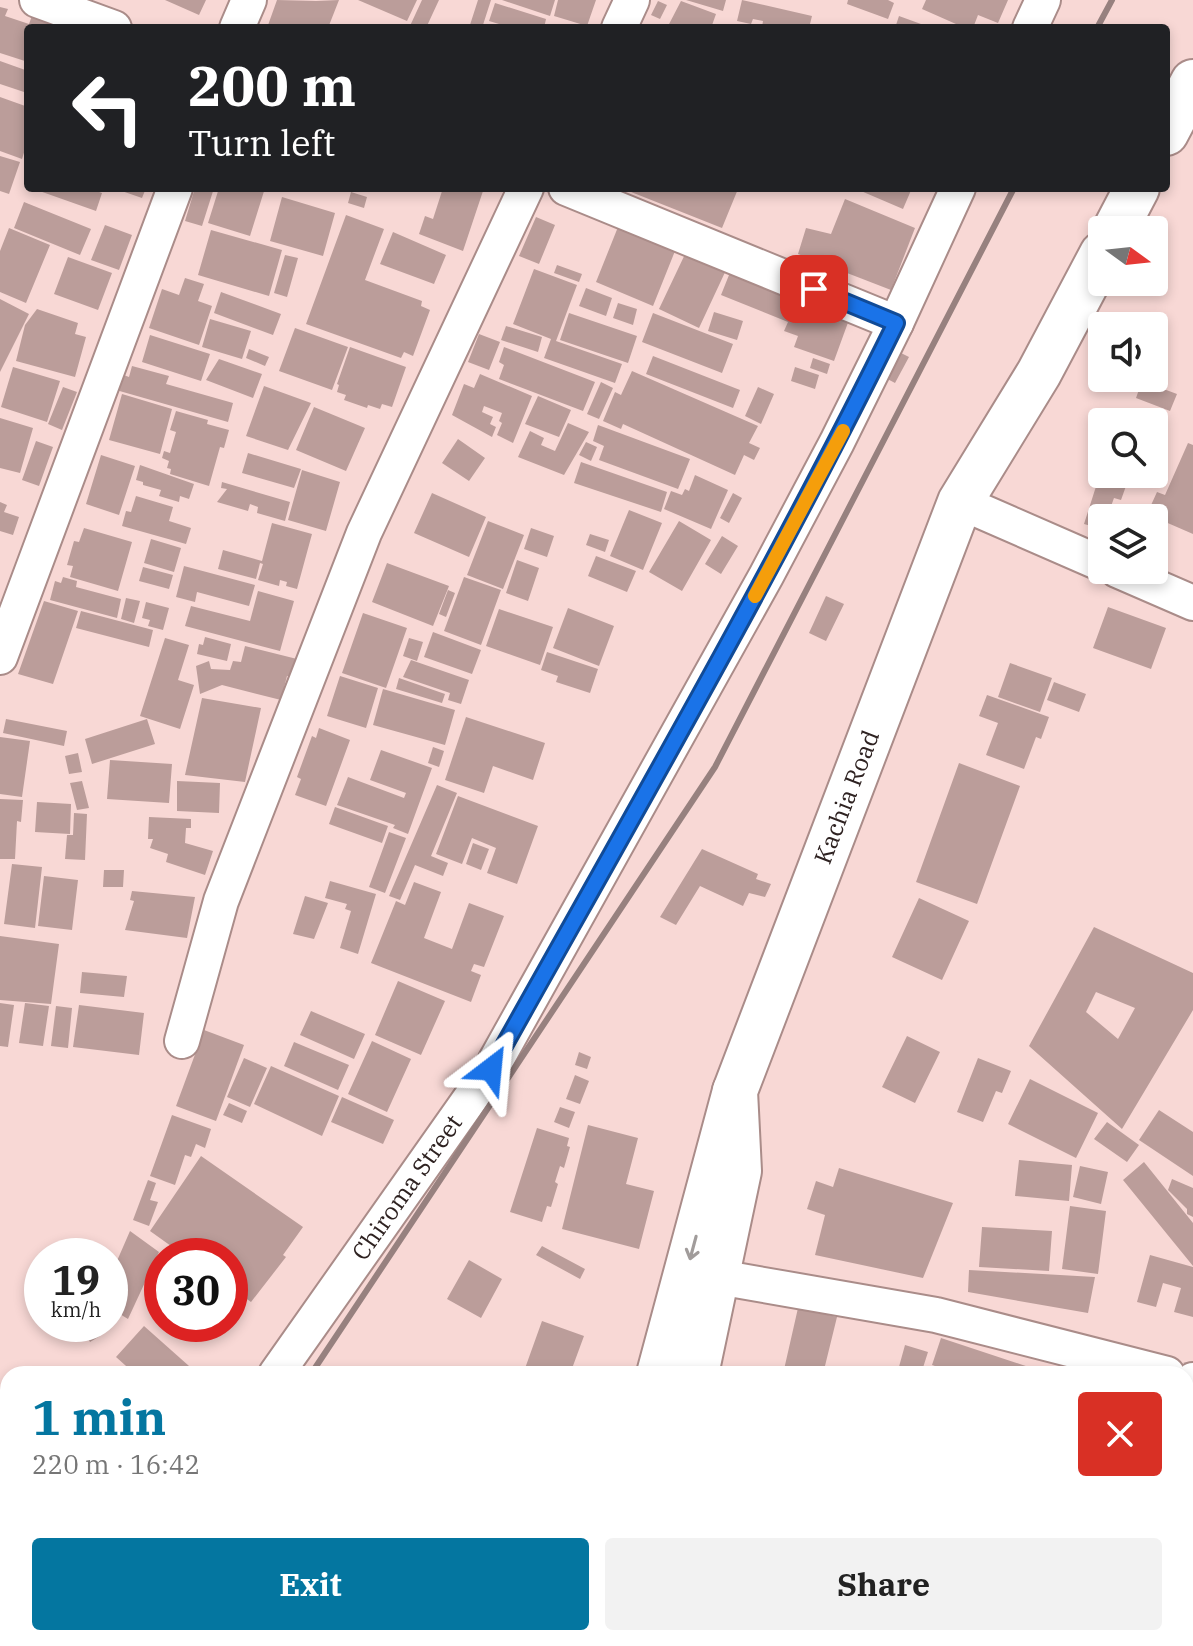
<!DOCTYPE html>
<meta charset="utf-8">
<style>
body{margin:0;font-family:"IBM Plex Serif",serif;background:#f2f2f2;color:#222;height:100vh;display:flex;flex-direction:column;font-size:30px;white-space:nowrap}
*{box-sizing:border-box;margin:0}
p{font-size:26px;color:#767676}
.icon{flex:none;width:44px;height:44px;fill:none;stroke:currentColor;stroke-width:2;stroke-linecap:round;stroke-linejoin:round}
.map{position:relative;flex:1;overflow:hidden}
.panel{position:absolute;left:0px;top:1366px;width:1194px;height:280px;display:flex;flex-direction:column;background:#fff;border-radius:24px 24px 0 0;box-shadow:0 4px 12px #0003}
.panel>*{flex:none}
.guide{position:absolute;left:24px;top:24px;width:1146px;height:168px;border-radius:8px;box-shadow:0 4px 12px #0003;background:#202124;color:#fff;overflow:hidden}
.needle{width:52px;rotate:105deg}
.tools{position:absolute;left:1088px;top:216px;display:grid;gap:16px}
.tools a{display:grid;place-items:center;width:80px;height:80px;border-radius:8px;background:#fff;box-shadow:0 4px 12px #0003;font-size:40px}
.speed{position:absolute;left:24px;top:1238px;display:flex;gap:16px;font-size:40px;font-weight:700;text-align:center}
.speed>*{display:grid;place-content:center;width:104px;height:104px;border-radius:50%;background:#fff;box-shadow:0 4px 12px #0003;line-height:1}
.speed small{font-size:20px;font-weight:400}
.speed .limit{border:12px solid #d22;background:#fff;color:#111}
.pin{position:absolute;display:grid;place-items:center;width:68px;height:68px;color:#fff;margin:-34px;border-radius:16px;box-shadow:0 4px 12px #0006}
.me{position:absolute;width:88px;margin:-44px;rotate:29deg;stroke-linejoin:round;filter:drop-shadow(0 0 6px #0008)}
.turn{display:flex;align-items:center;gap:28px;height:168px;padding:0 32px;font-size:36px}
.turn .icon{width:104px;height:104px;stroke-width:2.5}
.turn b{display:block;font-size:56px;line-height:68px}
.round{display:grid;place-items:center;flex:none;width:84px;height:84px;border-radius:8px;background:#f2f2f2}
.head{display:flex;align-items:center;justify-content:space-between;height:136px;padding:0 32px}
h1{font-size:48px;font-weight:800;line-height:60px;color:#0476a0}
.primary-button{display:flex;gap:16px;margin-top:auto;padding:16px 32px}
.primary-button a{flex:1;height:92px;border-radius:8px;background:#0476a0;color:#fff;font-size:32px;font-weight:800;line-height:92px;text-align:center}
.primary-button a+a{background:#f2f2f2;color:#222}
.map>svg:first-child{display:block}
</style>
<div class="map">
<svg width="1193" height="1646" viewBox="0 0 1193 1646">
<rect width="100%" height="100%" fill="#f8d8d5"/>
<path fill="#bb9d9a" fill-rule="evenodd" d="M165,0H206L199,15Z
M277,0L316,1L339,0L328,28H267Z
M358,0H417L407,21Z
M422,0H439L426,28H409Z
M478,0H491L482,28H469Z
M502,0H555L550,16Z
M558,0H596L587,26L554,16Z
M686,0H726L723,11Z
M742,0L812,16L809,28H766L762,27L763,21L753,19L751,24L737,21Z
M848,0H888L894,3L888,19L847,4Z
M926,0H1008L998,23L978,15L973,28H965L922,9Z
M658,1L667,5L660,19L651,15Z
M681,1L716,14L711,28H667Z
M495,3L546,19L544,28H513L489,21Z
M0,7L8,9L5,16L29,24L33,13L63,24L62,28H28V62L0,53Z
M899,16L932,28H895Z
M0,61L28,71L27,93L0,84Z
M0,97L28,107V140L22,159L0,151Z
M0,156L20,162L9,194L0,191Z
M31,188H88L102,193L96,211Z
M113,188H146L142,198Z
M195,188H214L202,226L185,221Z
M219,188H265L250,236L208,223Z
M443,188H484L463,251L419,234L425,216L433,219Z
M621,188H736L738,189L722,228Z
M862,188H912L903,209L861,191Z
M351,192L367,197L364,208L348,203Z
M282,197L335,213L323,256L270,241Z
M845,199L915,228L891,290L798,254L806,228L831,234Z
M24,202L91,229L80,255L14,228Z
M346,215L384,229L365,280L422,301L421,306L430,310L413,356L404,352L401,358L306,324Z
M536,217L555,225L539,264L519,256Z
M105,225L132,235L119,270L91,260Z
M618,227L675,251L653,306L596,282Z
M9,228L50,245L26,303L0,292V251Z
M211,230L282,250L269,296L198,275Z
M393,232L446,255L434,284L380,264Z
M687,250L727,268L699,328L659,309Z
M285,255L298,258L287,297L274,293Z
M68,257L112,273L98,310L54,294Z
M557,265L582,274L579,282L554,273Z
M534,269L577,285L556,341L622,364L615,383L544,358L551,339L513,324Z
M731,270L850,317L834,361L794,347L798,336L784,331L788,322L721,295Z
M185,278L204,284L198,301L212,306L199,345L149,328L162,289L179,295Z
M586,288L612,298L606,316L579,306Z
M221,292L281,314L273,335L214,313Z
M0,299L29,314L0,372Z
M618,303L637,309L633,325L613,318Z
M37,309L78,323L75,334L86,337L75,377L16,361L25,325Z
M714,312L743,321L737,340L708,331Z
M569,313L637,336L628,363L560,340Z
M653,313L733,344L722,373L642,342Z
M210,319L251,331L242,359L202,347Z
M506,326L542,337L538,352L501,340Z
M295,328L348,347L332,390L279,371Z
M479,334L500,342L489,370L468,362Z
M150,335L210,354L201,381L142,362Z
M350,347L406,367L392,407L382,404L380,409L368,405L367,408L344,400L346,395L337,392L339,385L337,384Z
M504,347L595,382L583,411L499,379L504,365L499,362Z
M891,348L909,357L895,383L878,374Z
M249,349L269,357L265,366L246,358Z
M653,356L740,390L733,408L646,374Z
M813,358L830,364L827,374L810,368Z
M219,359L262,374L253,398L206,380Z
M132,366L169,376L166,384L233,403L228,422L116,390L121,374L129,377Z
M13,367L60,381L47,422L1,407Z
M795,367L819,375L815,389L791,381Z
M632,371L758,426L749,443L760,448L754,460L744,455L735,475L623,424L621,429L603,421L615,392L621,395Z
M480,374L532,396L513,443L497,435L502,423L499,421L502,413L484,406L482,412L493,417L490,424L496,427L492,437L452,415L464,384L474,388Z
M1142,381L1177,394L1170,411L1136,398Z
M601,382L613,388L599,419L587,414Z
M264,386L311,403L288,450L246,436Z
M63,387L77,392L62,430L48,424Z
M758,387L774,394L761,424L745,416Z
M122,394L172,409L160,454L109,440Z
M538,396L571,410L559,437L525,424Z
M314,407L365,428L346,471L296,450Z
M176,411L208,420L207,424L229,430L224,448L220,447L209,486L170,474L171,469L167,468L169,461L162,458L164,451L170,453L176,432L170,430Z
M1119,412L1149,421V422H1116Z
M0,418L33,428L20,473L0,468Z
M568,423L589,432L564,475L518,457L530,431L544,438L541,445L555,451Z
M598,425L690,459L678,489L599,460L604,446L593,441Z
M458,439L485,458L469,481L442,463Z
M36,441L53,447L39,486L22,480Z
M586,442L597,447L591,461L579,455Z
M1188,443L1193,445V534L1147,514L1157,492L1165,495Z
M248,453L301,469L294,488L242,473Z
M101,455L135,466L119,515L86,504Z
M581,462L667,492L661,512L574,483Z
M140,465L194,484L189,499L180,496L179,502L159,496L161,490L143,485V482L136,480Z
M302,470L340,482L326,531L288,520Z
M1100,474L1121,476L1119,484L1126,486L1121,500L1114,498L1110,509L1116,511L1114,518H1102V529L1084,524Z
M695,475L728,490L711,529L664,509L671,491L682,495L685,489L689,491Z
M222,482L290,502L285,521L257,513L258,507L250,504L248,511L217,502L227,489L221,488Z
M432,493L486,517L469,557L414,533Z
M733,493L742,498L729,523L720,518Z
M136,496L173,507L169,521L191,528L186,544L122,526L126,511L131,512Z
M0,502L7,505L4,512L19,517L13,535L0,531Z
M629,510L662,523L643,570L610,556Z
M488,521L524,535L503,589L467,575Z
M679,521L711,540L682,591L649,572Z
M272,523L312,534L297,589L286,586L287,582L280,580L279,586L258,580L263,564L260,563L256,579L218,569L223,550L262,561Z
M84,528L132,542L118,591L70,577L73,566L67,565L74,541L79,542Z
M531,528L554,536L547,557L524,549Z
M590,534L609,540L605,552L586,545Z
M722,536L738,546L721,574L705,564Z
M151,539L181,548L174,572L144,563Z
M596,556L636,571L627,592L588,576Z
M517,560L539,568L528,601L506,593Z
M387,563L449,586L433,626L372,602Z
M184,566L255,585L249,606L197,592L195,602L176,597Z
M143,567L173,575L169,589L139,581Z
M63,577L77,581L76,587L121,599L117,618L50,600L55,581L61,583Z
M464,577L501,590L481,645L444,631Z
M448,590L455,593L446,617L439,614Z
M258,591L294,601L280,651L185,626L191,606L250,621Z
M826,596L844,604L826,641L809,633Z
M126,598L140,601L134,623L121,619Z
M44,601L78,611L53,684L18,674Z
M146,602L169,608L163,630L148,626L150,620L142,618Z
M1108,607L1166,628L1151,669L1093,648Z
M568,608L614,626L599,666L553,648Z
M499,609L553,627L540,665L486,646Z
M81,611L153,630L149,647L76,628Z
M363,613L407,628L386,688L342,673Z
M433,632L481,650L472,674L424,657Z
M205,637L231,644L227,661L197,654L199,644L203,645Z
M165,638L189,645L178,680L194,685L180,729L140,716Z
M409,638L423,642L417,661L403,656Z
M245,646L297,659L292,677L287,676L281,700L222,685L200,694L196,666L209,661L211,669L230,670L233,661L241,662Z
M547,652L598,669L590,693L556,682L558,676L541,670Z
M411,660L469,680L461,704L448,700L450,693L403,677Z
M1010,663L1052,678L1040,712L998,697Z
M340,676L378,688L366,728L327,716Z
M399,678L445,694L442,703L396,689Z
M1054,682L1086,694L1079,712L1047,700Z
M383,689L455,710L445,745L373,725Z
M987,695L1049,717L1041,739L1036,737L1024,769L986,755L998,723L979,716Z
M202,698L261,708L245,782L185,775Z
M466,717L545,743L533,780L493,766L484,793L445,780Z
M6,719L67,731L64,746L3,733Z
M147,719L155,744L92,764L85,739Z
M319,728L350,740L326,806L295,795L301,779L297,777L312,736L316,738Z
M0,737L30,741L22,797L0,794Z
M433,747L444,751L439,767L428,763Z
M381,750L432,768L408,834L393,828L395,825L337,805L348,777L404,798L406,793L370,780Z
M78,753L82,772L69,774L65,756Z
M110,760L172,764L169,803L107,799Z
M959,763L1020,786L977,904L916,882Z
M82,781L89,808L77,810L70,783Z
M177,781L220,783L219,813L177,811Z
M437,785L457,793L431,856L448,863L443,876L415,865L400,900L389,896Z
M458,796L538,826L517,884L487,873L496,848L472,838L462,864L436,854Z
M0,799L23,800L21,822L17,821L15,859H0Z
M37,802L71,804L70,834L35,832Z
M335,807L388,826L382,843L329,824Z
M74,813L87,814L85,860L65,859L67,835H73Z
M149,817L191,819V828H186L185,843L213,851L205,875L166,862L168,854L150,848L153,839H148Z
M389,832L406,838L385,893L369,887Z
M473,843L489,849L481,870L466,864Z
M702,849L758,874L756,879L771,884L765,897L749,893L743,906L700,886L676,925L660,917Z
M12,864L42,867L35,928L4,924Z
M104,870H124L123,887H103Z
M44,876L78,880L72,930L38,926Z
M330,881L376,894L358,954L340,948L351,911L345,909L347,904L325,898Z
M414,882L441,892L424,938L452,949L469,903L504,916L484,967L474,964L471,971L481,975L471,1002L371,963L396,901L405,905Z
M132,891L195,897L187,938L125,930L134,901L130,900Z
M305,896L328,903L314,939L293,934Z
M919,898L969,921L942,980L892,957Z
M1094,927L1193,973V1010L1122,1129L1029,1046ZM1096,992L1135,1008L1118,1039L1086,1012Z
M0,936L59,944L51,1004L0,1000Z
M82,972L127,976L124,997L80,993Z
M398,981L445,1001L421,1055L375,1035Z
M0,1003L14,1005L8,1047L0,1046Z
M25,1003L49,1006L43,1046L19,1043Z
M79,1005L144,1013L139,1055L73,1047Z
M56,1006L72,1008L68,1048L51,1046Z
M311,1011L365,1034L354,1059L300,1035Z
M204,1030L244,1045L216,1121L176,1106Z
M907,1036L940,1052L915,1103L882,1087Z
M372,1041L411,1059L387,1112L348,1094Z
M294,1042L349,1065L338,1090L284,1066Z
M579,1052L591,1057L587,1069L575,1065Z
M244,1058L267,1068L250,1107L227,1097Z
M978,1058L1011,1071L1002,1093L996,1091L983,1122L957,1112Z
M271,1066L339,1096L322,1136L254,1104Z
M575,1075L589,1081L580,1104L566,1099Z
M1030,1079L1098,1113L1076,1158L1008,1124Z
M342,1097L394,1120L383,1144L331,1122Z
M229,1103L247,1111L242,1123L223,1115Z
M560,1107L575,1112L569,1128L554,1122Z
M1159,1110L1193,1132V1176L1139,1140Z
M172,1115L211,1129L205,1148L196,1144L191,1157L185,1155L175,1185L150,1176Z
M1107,1122L1139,1145L1127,1162L1094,1139Z
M588,1125L638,1138L626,1184L654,1191L639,1249L562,1229Z
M537,1128L569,1138L567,1146L570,1147L564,1168L560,1166L555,1182L558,1184L551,1207L547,1206L542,1222L510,1212Z
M201,1156L303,1227L283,1255L286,1257L251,1302L230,1287V1256H185L150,1231Z
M1019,1160L1072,1165L1069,1201L1015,1196Z
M1144,1162L1193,1223V1266L1123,1180Z
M1080,1166L1108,1172L1101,1204L1073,1197Z
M839,1168L953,1203L923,1278L815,1255L825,1215L807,1209L816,1181L833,1187Z
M1172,1179L1193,1188V1217L1187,1214V1209L1168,1190Z
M148,1180L156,1183L150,1200L158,1202L149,1226L133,1220Z
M1070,1206L1106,1211L1098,1274L1062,1269Z
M982,1227L1052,1231L1049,1271L979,1267Z
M130,1231L159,1252L128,1319L110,1308V1277Z
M542,1246L585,1269L580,1279L536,1255Z
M1150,1255L1193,1267V1317L1174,1312L1181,1288L1163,1283L1156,1307L1137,1302Z
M469,1260L502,1279L481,1318L447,1299Z
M969,1270L1095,1277L1088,1313L968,1292Z
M798,1308L837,1317L823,1374H783Z
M542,1321L584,1336L570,1374H523Z
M88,1324H93L100,1336L90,1342L82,1328Z
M144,1326L198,1374H135L116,1357Z
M941,1338L1047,1373V1374H958L932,1365Z
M905,1345L928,1352L921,1374H897Z
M1186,1408L1193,1411V1472L1186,1470Z
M1186,1596L1193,1597V1644L1174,1639L1186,1638Z
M357,1638H433L431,1646H354Z
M953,1638H1016L1013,1646H977Z"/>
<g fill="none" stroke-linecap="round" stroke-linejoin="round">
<defs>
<g id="street">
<path d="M37,0L114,28"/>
<path d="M237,28L249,0"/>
<path d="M619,28L632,0"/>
<path d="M1030,28L1043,0"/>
<path d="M566,188L896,323"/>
<path d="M960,502L1102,564"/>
<path d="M1117,570L1193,603"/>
<path d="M0,657L175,188"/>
<path d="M182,1041L221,901L364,533L526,188"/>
<path d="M718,1277L936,1315L1167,1374"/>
<path id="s1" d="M276,1374L491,1069L766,576L837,442L896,323L958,188"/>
<path d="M1191,1383L1193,1380"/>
<path d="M1066,1646L1068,1638"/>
</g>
<g id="primary">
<path d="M1166,133L1193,82"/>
<path d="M1115,230L1137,188"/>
<path id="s2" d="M696,1374L739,1171L735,1091L960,502L1039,373L1102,254"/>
<path d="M634,1646L635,1638"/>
</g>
<path id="highway" d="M659,1374L735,1091
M0,1489L8,1500
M0,1558L8,1569
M61,1638L68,1646
M114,1638L120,1646
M586,1646L588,1638"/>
</defs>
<use href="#street" stroke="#aa8c89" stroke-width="38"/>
<use href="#primary" stroke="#aa8c89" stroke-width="48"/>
<use href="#highway" stroke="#aa8c89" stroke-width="48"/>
<use href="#street" stroke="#fff" stroke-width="34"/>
<use href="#primary" stroke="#fff" stroke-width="44"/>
<use href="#highway" stroke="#fff" stroke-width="44"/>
<path stroke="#97817f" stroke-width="6" d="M1097,28L1112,0
M311,1374L715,767L1014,188
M89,1646L95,1638"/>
</g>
<defs><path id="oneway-shaft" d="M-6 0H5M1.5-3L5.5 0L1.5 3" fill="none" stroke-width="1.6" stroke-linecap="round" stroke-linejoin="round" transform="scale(2)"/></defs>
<use stroke="#a19c9b" href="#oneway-shaft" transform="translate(693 1248) rotate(105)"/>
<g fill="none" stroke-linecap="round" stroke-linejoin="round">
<defs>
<path id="route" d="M491,1069C629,822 771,577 896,323L814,289"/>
</defs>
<use href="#route" stroke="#114b97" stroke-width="20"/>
<use href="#route" stroke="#1a73e8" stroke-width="14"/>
<path stroke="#f59e0b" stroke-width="14" d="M755,596L843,431"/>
</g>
<g text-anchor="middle" stroke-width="7" stroke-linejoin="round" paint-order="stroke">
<g font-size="24" fill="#2e2221" stroke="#fff">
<text dy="8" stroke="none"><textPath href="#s2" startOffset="602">Kachia Road</textPath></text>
<text dy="8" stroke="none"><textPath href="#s1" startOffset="228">Chiroma Street</textPath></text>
</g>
</g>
</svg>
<div class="tools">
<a><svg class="needle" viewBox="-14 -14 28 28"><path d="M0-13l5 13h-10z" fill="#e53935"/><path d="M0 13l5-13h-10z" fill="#767676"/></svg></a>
<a><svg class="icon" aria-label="sound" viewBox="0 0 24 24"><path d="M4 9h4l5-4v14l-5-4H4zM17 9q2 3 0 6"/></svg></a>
<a><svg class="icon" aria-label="search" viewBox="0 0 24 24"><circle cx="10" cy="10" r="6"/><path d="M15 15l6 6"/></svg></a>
<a><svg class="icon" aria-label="layers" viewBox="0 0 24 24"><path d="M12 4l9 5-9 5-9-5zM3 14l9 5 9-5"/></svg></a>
</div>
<div class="speed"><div>19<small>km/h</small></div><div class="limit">30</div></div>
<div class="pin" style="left:814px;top:289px;background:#d93025"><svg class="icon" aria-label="arrive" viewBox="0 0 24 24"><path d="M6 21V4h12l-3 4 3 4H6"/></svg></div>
<svg class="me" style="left:491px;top:1069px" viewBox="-20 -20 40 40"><path d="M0-17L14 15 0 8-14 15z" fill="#1a73e8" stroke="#fff" stroke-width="4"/></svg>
<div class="guide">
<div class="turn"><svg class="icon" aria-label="left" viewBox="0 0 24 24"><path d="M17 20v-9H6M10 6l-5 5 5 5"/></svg><div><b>200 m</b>Turn left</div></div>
</div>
<section class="panel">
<div class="head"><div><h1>1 min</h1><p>220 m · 16:42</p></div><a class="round" style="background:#d93025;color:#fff"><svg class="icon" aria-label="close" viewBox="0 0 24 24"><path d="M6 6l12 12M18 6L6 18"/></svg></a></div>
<div class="primary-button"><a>Exit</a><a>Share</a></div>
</section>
</div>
